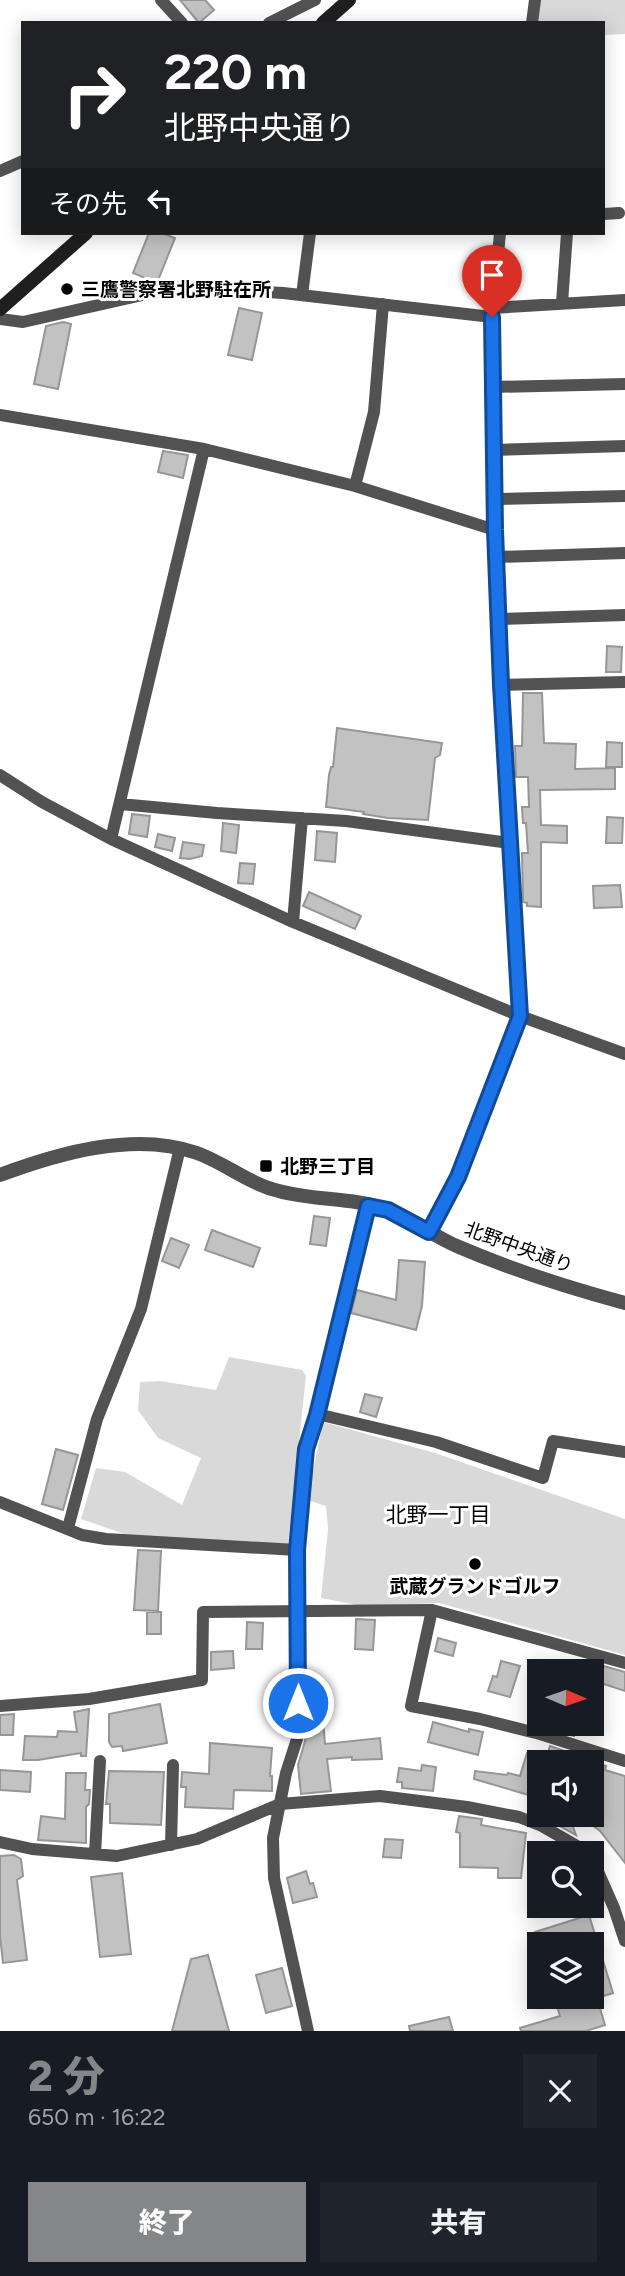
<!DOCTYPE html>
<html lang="ja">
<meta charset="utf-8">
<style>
body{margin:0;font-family:Figtree,"Noto Sans JP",sans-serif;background:#20242c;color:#f1f3f6;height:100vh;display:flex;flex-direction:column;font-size:26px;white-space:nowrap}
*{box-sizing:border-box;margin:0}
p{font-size:23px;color:#9ea1a6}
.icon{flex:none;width:38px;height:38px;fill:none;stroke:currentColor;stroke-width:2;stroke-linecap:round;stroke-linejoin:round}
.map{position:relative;height:2031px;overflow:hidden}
.sheet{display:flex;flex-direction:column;background:#171b24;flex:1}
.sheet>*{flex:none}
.hud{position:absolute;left:21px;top:21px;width:584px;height:214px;border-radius:0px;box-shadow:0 4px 18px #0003;background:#202124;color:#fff;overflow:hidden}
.needle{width:46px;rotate:92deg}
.fabs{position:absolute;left:527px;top:1659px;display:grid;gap:14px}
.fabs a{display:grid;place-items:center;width:77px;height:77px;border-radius:0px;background:#171b24;box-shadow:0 4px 18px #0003;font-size:35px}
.pin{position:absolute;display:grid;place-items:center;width:60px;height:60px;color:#fff;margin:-72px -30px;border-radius:50% 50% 50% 0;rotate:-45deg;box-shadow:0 0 7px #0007}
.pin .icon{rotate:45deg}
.me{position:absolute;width:77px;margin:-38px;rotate:0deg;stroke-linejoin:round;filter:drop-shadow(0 0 5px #0008)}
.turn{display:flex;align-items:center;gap:24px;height:147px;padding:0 28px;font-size:32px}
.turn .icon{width:91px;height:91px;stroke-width:2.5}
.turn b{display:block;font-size:49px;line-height:60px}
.then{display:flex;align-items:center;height:66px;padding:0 28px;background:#0003;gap:14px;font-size:26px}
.round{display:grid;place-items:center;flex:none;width:74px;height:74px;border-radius:0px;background:#20242c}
.head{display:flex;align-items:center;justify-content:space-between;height:119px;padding:0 28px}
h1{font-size:42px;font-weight:800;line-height:52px;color:#858687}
.primary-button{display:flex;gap:14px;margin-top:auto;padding:14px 28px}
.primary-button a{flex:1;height:80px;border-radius:0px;background:#858687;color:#fff;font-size:28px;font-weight:800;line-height:80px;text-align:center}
.primary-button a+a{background:#20242c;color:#f1f3f6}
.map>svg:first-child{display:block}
</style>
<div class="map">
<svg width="625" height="2031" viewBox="0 0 625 2031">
<rect width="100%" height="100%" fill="#fff"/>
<path fill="#d9d9d9" d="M540,0H625V34L604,35V23H537Z
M229,1357L302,1370L306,1376L288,1544L136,1538L81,1519L96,1468L125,1472L182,1505L201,1458L158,1438L138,1410L140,1382L160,1381L216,1390Z
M323,1422L435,1453L625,1519V1655L439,1603L362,1606L321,1598L328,1529L326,1506L307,1500Z"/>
<path fill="#c2c2c2" stroke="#969696" stroke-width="2" d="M180,0H205L214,10L199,23Z
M149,233H162L175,238L157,283L133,273Z
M239,308L262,313L252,360L228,355Z
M63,322L71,324L58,389L34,384L46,326Z
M163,451L188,455L183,478L158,472Z
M607,646L622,647L621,672H606Z
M523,693H542L544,743L576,744L575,769L615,768V789L540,790L541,825L567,826V843L541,842V907L527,906V903L523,902L522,853H528L526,823H523L522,807H529L528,777H516L515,746H522Z
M337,728L442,743L440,755L435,758L428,820L388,818L363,814L364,812L326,807L329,775L331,767H333Z
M607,742L622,743V767H606Z
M132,814L150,816L147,837L129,834Z
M607,817L623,818L622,843H606Z
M223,823L239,825L236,853L221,851Z
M317,831L337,833L335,862L315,860Z
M158,834L175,838L172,851L155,847Z
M183,842L204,845L202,856L190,859L180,858Z
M240,863L255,864L253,884L238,883Z
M620,885L622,907L594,908L593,886Z
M309,892L361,916L355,929L303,906Z
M314,1216L330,1218L326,1246L310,1244Z
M212,1230L260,1248L253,1267L205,1250Z
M171,1238L189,1245L179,1268L162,1261Z
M399,1260L425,1262L422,1306L416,1330L351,1313L357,1290L396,1300Z
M365,1394L382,1398L376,1417L360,1412Z
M56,1449L78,1455L63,1510L42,1504Z
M138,1550L161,1551L158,1611L134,1610Z
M147,1612H161V1634H147Z
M356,1619L375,1620L373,1650L355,1649Z
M247,1622L263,1623L262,1649H246Z
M438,1638L456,1643L453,1656L435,1651Z
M233,1651L234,1668L211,1670V1652Z
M501,1661L520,1666L510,1697L488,1691L493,1676L497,1677Z
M600,1665L625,1672V1691L595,1681Z
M160,1704L167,1743L123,1751L122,1746L112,1747L109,1742V1714Z
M89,1709L86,1756H81V1753L38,1760H23L25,1736L57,1737L58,1731L77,1732L74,1712Z
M14,1714L13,1735H0V1715Z
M323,1719L325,1744L380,1738L382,1759L352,1760V1757L327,1759L331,1791L301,1794L298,1765L305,1741L306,1720Z
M433,1722L469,1732V1729L483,1732L478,1755L428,1742Z
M557,1724H578L574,1736L555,1730Z
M210,1743L272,1748L270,1776H272V1791L234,1790L233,1809L185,1807L186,1787H181L182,1772L209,1774Z
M550,1746L591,1760L590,1762H545Z
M527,1753L546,1759L544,1762H539V1777L532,1796L474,1779L475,1771L507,1775L508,1773L520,1776Z
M592,1762L606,1766L605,1770L625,1776V1863L600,1831L592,1825V1808L602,1794L592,1791Z
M422,1765L436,1767L433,1791L402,1788V1782H397L399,1768L421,1771Z
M0,1770L31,1772L30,1792L0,1790Z
M109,1771L164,1772L161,1825L110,1823V1804H106Z
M66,1773H86L85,1790H90L89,1804L86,1807V1843L38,1840L41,1816L65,1819Z
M554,1815H562L570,1819L576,1835L551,1821Z
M459,1816L482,1819L481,1825L526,1833L521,1878H498V1868L460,1867V1833L456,1832Z
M385,1839L403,1840L401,1858L383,1857Z
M14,1855L21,1859L23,1876L17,1880L27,1960L3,1963L0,1936V1856Z
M306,1871L310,1884L313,1883L317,1897L293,1903L287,1878Z
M122,1873L131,1954L100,1957L91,1877Z
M589,1915L613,1993L597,1998L605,2025L586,2031H521L520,2028L560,2016L554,1997H592V1944H539L535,1932Z
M208,1955L229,2031H172L191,1959Z
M282,1968L292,2006L266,2013L256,1975Z
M449,2017L453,2031H410L409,2026Z"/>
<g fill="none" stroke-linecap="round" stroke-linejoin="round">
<path stroke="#525252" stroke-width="12" d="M161,0L182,23
M269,23L315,0
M532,23L535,0
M0,171L23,161
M604,214L619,213
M500,233L492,317L496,557L520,1016L625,1054
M302,295L310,233
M562,303L567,233
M492,308L625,300
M0,319L23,322L178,287L283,293L492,317
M493,387L625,384
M0,415L204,449L355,486L495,530
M494,450L625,446
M355,486L374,412L383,304
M495,499L625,496
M496,557L625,553
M499,619L625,615
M501,685L625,682
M0,775L42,802L111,839L204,449
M120,804L217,813L346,821L510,843
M111,839L293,922L520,1016L458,1177L429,1232
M293,922L302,818
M368,1206L317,1414L436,1442L543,1478L553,1441L625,1452
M0,1502L82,1535L106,1539L297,1550L306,1449L317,1414
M68,1528L97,1419L141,1309L180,1148
M297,1550V1739L286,1773L273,1838L274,1878L308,2031
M432,1610L411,1706L480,1719L540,1734L625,1761
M0,1706L89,1699L202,1680L203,1612L432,1610L625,1663
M0,1842L32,1849L117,1856L197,1839L280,1804L380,1796L467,1807L519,1817L542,1826L589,1853
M171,1845L173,1765
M95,1854L100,1761
M592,1858L614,1908L625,1941"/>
<path stroke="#525252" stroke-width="14" d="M0,1175C59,1153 135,1131 197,1153C225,1163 249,1184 279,1191C314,1201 354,1197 388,1210C413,1220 435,1237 459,1247C513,1270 569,1288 625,1303"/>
<path stroke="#1f1f1f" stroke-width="14" d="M323,23L349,0
M0,309L86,233"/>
</g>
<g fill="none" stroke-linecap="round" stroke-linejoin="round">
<defs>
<path id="route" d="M298,1703L297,1550L306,1449L317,1415L368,1206L388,1210L429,1232L458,1177L520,1016L501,685L495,530L492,317"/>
</defs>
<use href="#route" stroke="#114b97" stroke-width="18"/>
<use href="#route" stroke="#1a73e8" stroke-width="12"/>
</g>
<g fill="#000" stroke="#fff" stroke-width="2.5">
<circle cx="67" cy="289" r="7"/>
<rect x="259" y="1159" width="14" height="14" rx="3.5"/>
<circle cx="475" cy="1564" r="7"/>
</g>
<g text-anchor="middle" stroke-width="6" stroke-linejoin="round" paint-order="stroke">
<g font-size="19" font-weight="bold" fill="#000" stroke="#fff" text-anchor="start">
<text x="81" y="296">三鷹警察署北野駐在所</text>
<text x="280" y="1173">北野三丁目</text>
<text x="475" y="1593" text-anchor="middle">武蔵グランドゴルフ</text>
</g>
<g font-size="19" fill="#000" stroke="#fff">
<text transform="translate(519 1247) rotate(20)" y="7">北野中央通り</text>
</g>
<g font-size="21" fill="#000" stroke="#fff">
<text x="438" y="1522">北野一丁目</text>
</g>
</g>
</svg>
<div class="fabs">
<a><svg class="needle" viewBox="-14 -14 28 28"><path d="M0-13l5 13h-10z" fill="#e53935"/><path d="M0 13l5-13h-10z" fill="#9ea1a6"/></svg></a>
<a><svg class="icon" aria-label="sound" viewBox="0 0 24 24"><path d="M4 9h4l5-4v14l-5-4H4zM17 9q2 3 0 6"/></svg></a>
<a><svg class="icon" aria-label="search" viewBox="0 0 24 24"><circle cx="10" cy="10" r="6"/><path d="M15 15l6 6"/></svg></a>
<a><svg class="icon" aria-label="layers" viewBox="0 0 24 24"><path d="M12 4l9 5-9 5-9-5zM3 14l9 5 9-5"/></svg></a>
</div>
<div class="pin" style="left:492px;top:317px;background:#d93025"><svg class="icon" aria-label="arrive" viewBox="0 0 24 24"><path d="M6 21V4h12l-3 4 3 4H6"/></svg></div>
<svg class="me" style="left:298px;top:1703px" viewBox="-20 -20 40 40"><circle r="17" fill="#1a73e8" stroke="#fff" stroke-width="3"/><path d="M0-11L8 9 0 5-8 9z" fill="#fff"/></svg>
<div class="hud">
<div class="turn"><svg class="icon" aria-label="right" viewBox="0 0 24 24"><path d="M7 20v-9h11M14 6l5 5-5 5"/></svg><div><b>220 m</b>北野中央通り</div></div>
<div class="then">その先<svg class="icon" aria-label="left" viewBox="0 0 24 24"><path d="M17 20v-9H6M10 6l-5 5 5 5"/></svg></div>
</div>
</div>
<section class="sheet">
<div class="head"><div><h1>2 分</h1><p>650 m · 16:22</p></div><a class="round"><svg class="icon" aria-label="close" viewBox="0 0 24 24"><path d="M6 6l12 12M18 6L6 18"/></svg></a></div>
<div class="primary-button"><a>終了</a><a>共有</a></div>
</section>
